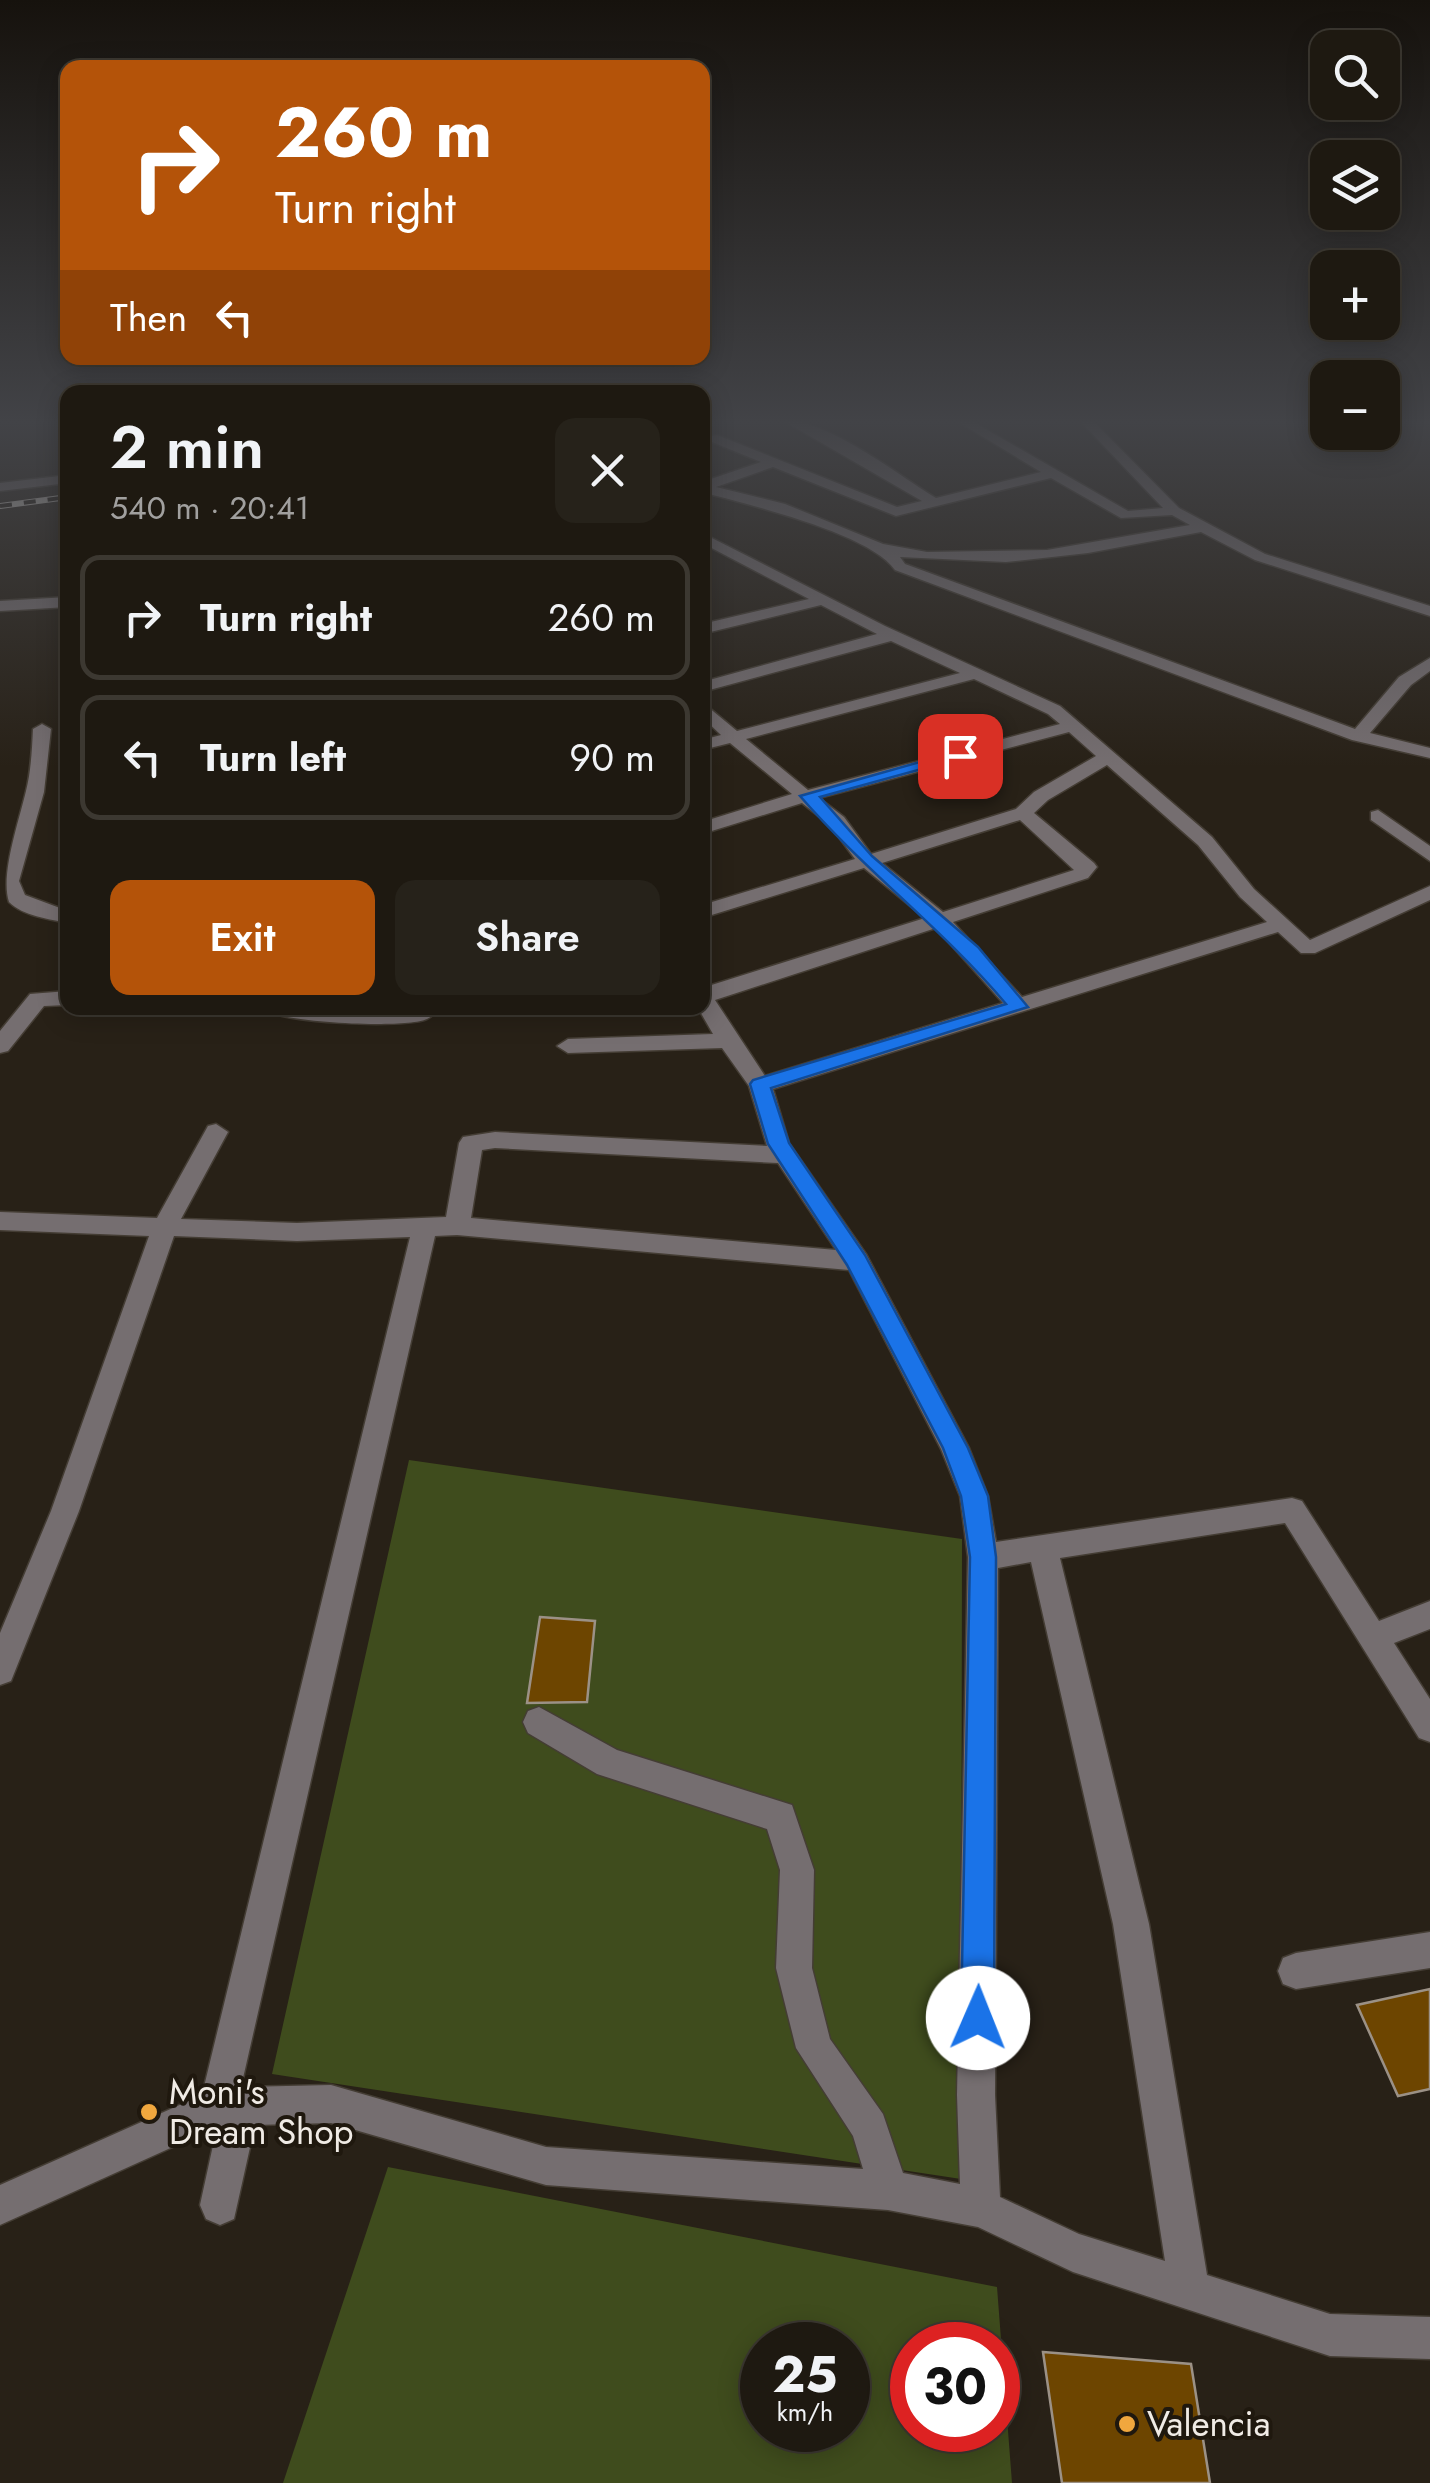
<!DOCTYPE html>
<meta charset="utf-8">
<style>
body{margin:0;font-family:Jost,sans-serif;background:#26221a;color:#f1f3f6;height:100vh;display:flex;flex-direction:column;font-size:38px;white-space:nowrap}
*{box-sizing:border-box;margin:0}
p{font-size:32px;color:#a1a09f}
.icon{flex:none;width:55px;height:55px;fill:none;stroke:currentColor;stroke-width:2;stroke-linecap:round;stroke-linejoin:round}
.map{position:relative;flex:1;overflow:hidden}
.drawer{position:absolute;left:60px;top:385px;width:650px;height:630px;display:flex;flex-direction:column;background:#1e1911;border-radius:20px;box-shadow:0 5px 25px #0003,0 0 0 2px #3c3831}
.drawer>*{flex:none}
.guide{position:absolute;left:60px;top:60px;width:650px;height:305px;border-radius:20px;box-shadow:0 5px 25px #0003,0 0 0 2px #3c3831;background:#b45309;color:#fff;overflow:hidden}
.buttons{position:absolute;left:1310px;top:30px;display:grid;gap:20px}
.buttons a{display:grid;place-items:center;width:90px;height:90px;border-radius:20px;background:#1e1911;box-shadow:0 5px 25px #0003,0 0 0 2px #3c3831;font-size:50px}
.speed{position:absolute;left:740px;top:2322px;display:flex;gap:20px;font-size:50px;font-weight:700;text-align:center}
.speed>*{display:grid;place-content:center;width:130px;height:130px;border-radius:50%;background:#1e1911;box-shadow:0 5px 25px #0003,0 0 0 2px #3c3831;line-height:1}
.speed small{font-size:25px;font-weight:400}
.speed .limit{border:15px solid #d22;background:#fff;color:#111}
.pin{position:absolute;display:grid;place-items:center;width:85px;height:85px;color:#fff;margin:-42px;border-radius:20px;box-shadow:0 5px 15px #0006}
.me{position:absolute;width:110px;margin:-55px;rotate:1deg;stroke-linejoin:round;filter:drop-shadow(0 0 8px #0008)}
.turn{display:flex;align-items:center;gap:35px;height:210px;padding:0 50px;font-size:45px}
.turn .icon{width:130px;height:130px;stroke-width:2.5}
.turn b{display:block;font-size:70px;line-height:85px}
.then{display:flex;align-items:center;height:95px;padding:0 50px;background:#0003;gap:20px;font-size:38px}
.round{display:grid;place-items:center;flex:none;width:105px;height:105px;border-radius:20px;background:#26221a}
.summary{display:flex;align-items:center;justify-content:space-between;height:170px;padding:0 50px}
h1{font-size:60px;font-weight:600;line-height:75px}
.cta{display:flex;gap:20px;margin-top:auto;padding:20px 50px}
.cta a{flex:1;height:115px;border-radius:20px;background:#b45309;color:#fff;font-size:40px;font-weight:600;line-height:115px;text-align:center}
.cta a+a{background:#26221a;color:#f1f3f6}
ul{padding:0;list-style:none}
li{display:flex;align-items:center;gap:30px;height:125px;margin:0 20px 15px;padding:0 30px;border:5px solid #3c3831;border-radius:20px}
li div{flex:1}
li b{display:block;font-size:38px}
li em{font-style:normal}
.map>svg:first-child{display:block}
</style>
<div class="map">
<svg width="1430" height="2483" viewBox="0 0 1430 2483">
<rect width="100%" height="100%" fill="#282117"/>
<path fill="#3f4c1d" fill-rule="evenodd" d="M409,1460L962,1539L961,2179L272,2074Z
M388,2167L997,2287L1012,2483H283ZM762,2345H848V2430H762ZM912,2345H998V2430H912Z"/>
<path fill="#6d4500" stroke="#9b9186" stroke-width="2.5" d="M540,1617L595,1621L587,1702L527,1703Z
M1430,1989V2089L1398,2096L1357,2005Z
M1043,2352L1191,2364L1210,2483H1062Z"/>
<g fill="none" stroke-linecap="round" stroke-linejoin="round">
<defs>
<path id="minor" d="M782,420C829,420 895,473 936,498L1041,472L955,420H970L1128,511L1163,508L1079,420H1092L1179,508L1265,554L1430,606V616L1255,560L1201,532L1088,553L1006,562L900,557L905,564L1355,729L1399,677L1430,658V671L1411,685L1370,733L1430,748V758L1352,740L895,570C869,533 749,505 702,492V482L761,462L712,442V436L717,435L897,507L922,501ZM773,467L896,516L1051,478L1121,518L1172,515L1190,525L1047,550L927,552L883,544L785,504L716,487Z
M68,475V483L0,491V483Z
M702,533L885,626L1060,706L1212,837L1254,889L1310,940L1430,886V900L1315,953H1301L1278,932L773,1089L789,1143L866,1254L969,1448L988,1496L996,1542L1292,1498L1302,1501L1379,1621L1430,1601V1629L1394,1643L1430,1699V1742L1419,1738L1285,1523L1060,1558L1149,1924L1207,2275L1330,2314L1430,2317V2359L1330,2356L1073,2272L978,2227L888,2210L546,2185L331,2123L255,2125L234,2219L220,2225L206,2219L200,2205L217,2127L0,2225V2185L202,2095L410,1237L297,1241L174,1236L79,1511L11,1681L0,1685V1633L51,1511L149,1236L0,1230V1212L157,1218L208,1126L216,1124L228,1132L181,1219L297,1223L446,1217L459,1143L463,1137L495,1132L767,1146L749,1086L722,1048L568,1053L557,1046L568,1039L713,1034L698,1008H702V988L925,918L864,868L702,918V905L855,859L830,825L802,803L702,834V822L792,794L730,743L702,750V740L721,735L702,717V702L737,731L960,673L891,641L702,692V682L877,634L821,605L702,634V624L809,599L702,543ZM974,679L1048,714L1060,724L808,790L746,739ZM1069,732L1096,756L1034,792L1016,809L871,854L844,817L819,798ZM1107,765L1198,845L1240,897L1267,922L1022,997L953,922L1088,878L1097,867L1094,863L1034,813L1048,800ZM1020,820L1074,870L943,912L882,863ZM936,928L1003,1003L765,1076L715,1000ZM495,1148L778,1163L836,1250L471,1218L482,1150ZM457,1235L849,1270L941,1449L960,1496L968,1557L957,2095L960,2184L903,2173L883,2114L830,2039L812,1968L814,1870L792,1805L617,1750L539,1707L528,1711L523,1722L528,1733L597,1774L767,1829L780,1870L776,1968L796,2048L853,2136L863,2169L546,2147L331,2085L241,2087L435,1236ZM1031,1562L1113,1924L1165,2261L1079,2234L1000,2197L995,2095L998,1568Z
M68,597V607L0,611V601Z
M42,724L51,729L44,792L19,881L25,895L68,911V923C49,919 23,916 9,902C0,875 19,821 26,791C31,771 32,750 33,729Z
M1378,810L1430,846V861L1371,820V812Z
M68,991V1005L44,1006L8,1051L0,1053V1031L30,994Z
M262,1008H439C435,1013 433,1016 427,1019C406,1029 274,1023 262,1008Z
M1430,1932V1968L1296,1989L1283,1984L1278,1971L1283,1958L1296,1953Z"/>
</defs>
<use href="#minor" stroke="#443d34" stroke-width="3"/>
<use href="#minor" fill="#756e70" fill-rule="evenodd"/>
<defs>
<path id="rail" d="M0,506L68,497"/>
</defs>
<use href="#rail" stroke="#dbd6cf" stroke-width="6"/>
<use href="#rail" stroke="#1f180e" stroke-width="4" stroke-dasharray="12" stroke-linecap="butt"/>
</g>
<linearGradient id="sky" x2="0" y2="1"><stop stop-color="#16120d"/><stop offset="0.55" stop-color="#424347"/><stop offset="1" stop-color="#424347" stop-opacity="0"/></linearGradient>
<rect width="1430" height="767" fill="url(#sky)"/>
<path fill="#1a73e8" stroke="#114b97" stroke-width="2.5" d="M955,752L969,756L820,797L872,856L978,947L1028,1007L771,1088L789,1143L865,1255L968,1448L988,1496L996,1557L994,2018L989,2030L978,2035L966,2030L961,2018L970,1557L961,1496L943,1448L847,1265L768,1144L750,1084L753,1080L1006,1004C943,929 864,870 800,796Z"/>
<g fill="#f0a73e" stroke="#1f180e" stroke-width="4">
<circle cx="149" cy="2112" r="10"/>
<circle cx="1127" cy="2424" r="10"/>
</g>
<g text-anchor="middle" stroke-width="8" stroke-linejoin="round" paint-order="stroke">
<g font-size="35" fill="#f0ebe5" stroke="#1f180e" text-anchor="start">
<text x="169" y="2104">Moni's<tspan x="169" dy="40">Dream Shop</tspan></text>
<text x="1147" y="2436">Valencia</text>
</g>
</g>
</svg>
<div class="buttons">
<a><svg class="icon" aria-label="search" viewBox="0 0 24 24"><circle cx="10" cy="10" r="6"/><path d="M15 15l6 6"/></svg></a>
<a><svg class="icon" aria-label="layers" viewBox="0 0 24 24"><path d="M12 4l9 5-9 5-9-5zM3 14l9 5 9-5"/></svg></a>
<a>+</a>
<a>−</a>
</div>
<div class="speed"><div>25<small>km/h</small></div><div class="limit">30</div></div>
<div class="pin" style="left:960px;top:756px;background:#d93025"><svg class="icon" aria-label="arrive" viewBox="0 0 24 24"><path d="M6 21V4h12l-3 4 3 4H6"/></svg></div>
<svg class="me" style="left:978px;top:2018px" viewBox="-20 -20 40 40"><circle r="19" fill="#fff"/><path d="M0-13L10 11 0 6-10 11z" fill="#1a73e8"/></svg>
<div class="guide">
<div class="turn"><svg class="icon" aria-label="right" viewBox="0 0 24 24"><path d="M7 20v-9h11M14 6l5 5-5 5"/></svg><div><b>260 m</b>Turn right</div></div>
<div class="then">Then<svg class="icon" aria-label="left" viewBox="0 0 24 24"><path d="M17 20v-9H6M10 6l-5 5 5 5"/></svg></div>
</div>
<section class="drawer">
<div class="summary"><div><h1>2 min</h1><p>540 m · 20:41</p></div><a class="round"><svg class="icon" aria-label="close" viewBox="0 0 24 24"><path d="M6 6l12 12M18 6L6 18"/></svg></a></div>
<ul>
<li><svg class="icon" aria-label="right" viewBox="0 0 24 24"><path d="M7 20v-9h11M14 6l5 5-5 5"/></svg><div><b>Turn right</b></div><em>260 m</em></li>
<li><svg class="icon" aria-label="left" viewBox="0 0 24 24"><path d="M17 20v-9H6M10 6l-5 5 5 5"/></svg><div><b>Turn left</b></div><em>90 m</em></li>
</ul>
<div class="cta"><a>Exit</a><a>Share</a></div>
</section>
</div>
